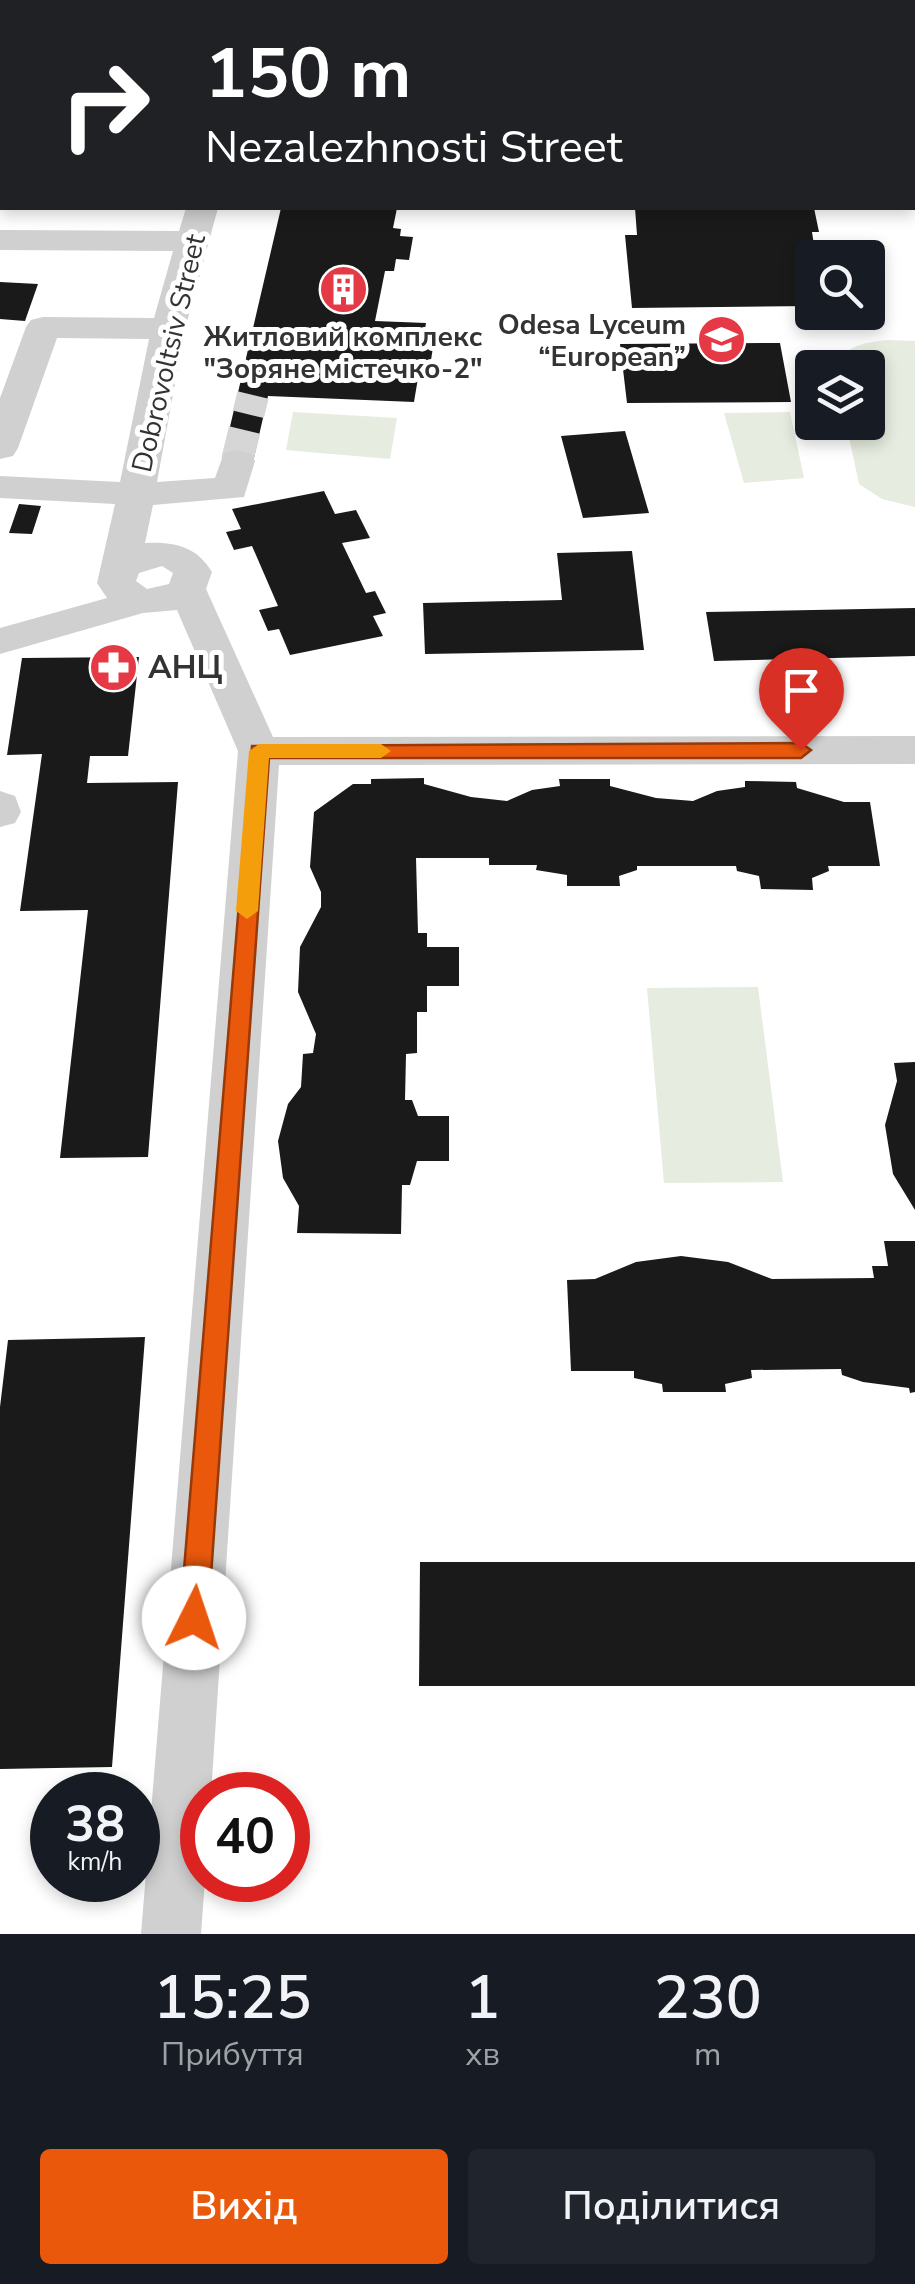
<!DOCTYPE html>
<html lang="uk">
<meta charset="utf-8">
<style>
body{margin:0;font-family:"Nunito Sans",sans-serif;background:#20242c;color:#f1f3f6;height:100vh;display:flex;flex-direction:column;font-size:38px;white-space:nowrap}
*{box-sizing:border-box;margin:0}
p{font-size:32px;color:#9ea1a6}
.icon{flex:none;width:55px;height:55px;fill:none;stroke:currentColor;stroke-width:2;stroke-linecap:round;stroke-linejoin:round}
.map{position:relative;height:1934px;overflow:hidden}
.panel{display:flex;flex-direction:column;background:#171b24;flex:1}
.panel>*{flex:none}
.guide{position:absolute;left:0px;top:0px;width:915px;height:210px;box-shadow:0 5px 15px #0003;background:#202124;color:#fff;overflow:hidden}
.buttons{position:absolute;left:795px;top:240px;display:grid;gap:20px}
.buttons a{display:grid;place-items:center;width:90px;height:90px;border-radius:10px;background:#171b24;box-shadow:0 5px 15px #0003;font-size:50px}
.speed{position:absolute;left:30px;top:1772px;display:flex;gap:20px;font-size:50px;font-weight:700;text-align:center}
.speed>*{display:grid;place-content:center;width:130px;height:130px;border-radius:50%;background:#171b24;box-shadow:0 5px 15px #0003;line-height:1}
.speed small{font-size:25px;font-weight:400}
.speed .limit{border:15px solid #d22;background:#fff;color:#111}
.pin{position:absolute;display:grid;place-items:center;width:85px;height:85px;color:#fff;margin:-102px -42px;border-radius:50% 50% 50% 0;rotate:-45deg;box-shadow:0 0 10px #0007}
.pin .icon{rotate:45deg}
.me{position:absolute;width:110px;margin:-55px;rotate:4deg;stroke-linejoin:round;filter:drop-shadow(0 0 8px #0008)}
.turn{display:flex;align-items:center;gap:35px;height:210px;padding:0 40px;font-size:45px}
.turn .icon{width:130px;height:130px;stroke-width:2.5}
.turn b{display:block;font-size:70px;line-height:85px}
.eta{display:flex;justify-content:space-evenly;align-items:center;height:170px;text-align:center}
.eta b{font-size:60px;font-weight:600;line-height:70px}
.primary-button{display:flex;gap:20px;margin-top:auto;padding:20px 40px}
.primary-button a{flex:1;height:115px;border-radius:10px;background:#ea580c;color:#fff;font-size:40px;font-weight:600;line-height:115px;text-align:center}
.primary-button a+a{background:#20242c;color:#f1f3f6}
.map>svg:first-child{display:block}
</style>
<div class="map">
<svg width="915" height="1934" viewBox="0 0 915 1934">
<rect width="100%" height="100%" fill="#fff"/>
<path fill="#e6ecdf" d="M888,340L915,341V507L882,499L859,484L846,423L868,422V368L837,367C843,345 868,342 888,340Z
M293,412L397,418L390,459L286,450Z
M790,412L804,478L744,483L724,413Z
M758,987L783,1182L664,1183L647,988Z"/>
<path fill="#1a1a1a" d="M281,208H397L393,228L401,229L400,236L413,237L409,260L396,259L394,271H385L375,321L426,323L423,341H434L431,360H421L414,402L268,396L253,462L222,461Z
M635,208H814L819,232H812L816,258H812V306L632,308L625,235H637Z
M0,282L38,284L25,321L0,319Z
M780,343L791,402L627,403L620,344Z
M625,431L649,513L583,518L561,436Z
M324,491L335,514L356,510L370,538L342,543L366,593L375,591L386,613L373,616L383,636L290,655L279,629L268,631L259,610L278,606L252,546L234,550L226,532L241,529L232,509Z
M19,504L41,506L32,534L9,533Z
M632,551L644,650L425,654L423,603L562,600L557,553Z
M915,608V656L714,661L706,612Z
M139,657L128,756H90L87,783L178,782L148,1157L60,1158L88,910L20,911L42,754L7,755L22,658Z
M424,778V784L471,797L507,801L532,790L560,786L559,779H610V786L656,798L693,801L717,791L745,787V781L796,782L797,788L844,802H870L880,866H828L829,871L812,878L813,890L761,889L759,876L737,871L736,866H637V870L619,876L620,886H567V875L536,870L537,865H489V858H416L418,933H427V947H459V986H427V1012H417V1053L406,1054L405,1100H412L418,1116H449V1161H417L410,1185H402L401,1234L297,1233L299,1206L283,1178L278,1141L288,1104L301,1087L303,1054L313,1053L316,1034L298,992L300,947L321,907V892L310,867L314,812L353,784H371V779Z
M915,1062V1210L893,1174L885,1125L897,1081L894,1063Z
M884,1241H915V1392L910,1393L909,1388L863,1382L842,1375L841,1369L751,1370L752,1378L725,1384L726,1392H663L662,1384L634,1378V1371H571L567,1280L595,1279L636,1262L681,1256L728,1262L772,1279L874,1278L872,1266H888Z
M145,1337L112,1767L0,1769V1407L8,1340Z
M420,1562H915V1686H419Z"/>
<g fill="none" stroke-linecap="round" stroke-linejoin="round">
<path stroke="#d6d6d6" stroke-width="32" stroke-dasharray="32 16" stroke-linecap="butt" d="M237,461L253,395"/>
<path fill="#d0d0d0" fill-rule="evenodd" d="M186,208H218L185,329L157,482L215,478L224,453L237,450L250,453L255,461L244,497L153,505L145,543C175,542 196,546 212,572L206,589L273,737L915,736V764L279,765L211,1795H202L205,1880L201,1934H141L238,751L177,610L143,613L0,654V628L107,598L97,583L115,504L0,498V476L120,482L149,339L57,338L18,448L13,456L0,459V398L26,327L31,320L43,317L154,318L173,251L0,250V230L179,231ZM162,566L173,573L169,584L147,589L136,581L139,573Z
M0,791L15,796L21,812L15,823L0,827Z"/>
</g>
<path fill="#ea580c" stroke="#983908" stroke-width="2.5" d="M801,743L811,750L801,758H269L208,1618L204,1628L194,1631L184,1628L180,1618L252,746Z"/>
<path fill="#f59e0b" d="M259,744H381L391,751L381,758H269L258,911L247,919L236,911L249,751Z"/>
<defs>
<symbol id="building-disc" viewBox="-11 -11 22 22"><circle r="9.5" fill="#e63946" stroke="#fff"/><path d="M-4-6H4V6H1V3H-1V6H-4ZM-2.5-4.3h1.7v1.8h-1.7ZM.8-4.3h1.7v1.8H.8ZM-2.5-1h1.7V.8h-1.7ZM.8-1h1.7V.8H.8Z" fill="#fff"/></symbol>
<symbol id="school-disc" viewBox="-11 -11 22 22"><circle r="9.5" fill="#e63946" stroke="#fff"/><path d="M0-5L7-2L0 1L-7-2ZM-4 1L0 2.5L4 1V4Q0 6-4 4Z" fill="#fff"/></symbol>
<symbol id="pharmacy-disc" viewBox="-11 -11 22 22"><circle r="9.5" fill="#e63946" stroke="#fff"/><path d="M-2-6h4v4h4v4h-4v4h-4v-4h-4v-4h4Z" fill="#fff"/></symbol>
</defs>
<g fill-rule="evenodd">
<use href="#building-disc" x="316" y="262" width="55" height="55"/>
<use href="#school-disc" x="694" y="312" width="55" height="55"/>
<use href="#pharmacy-disc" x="86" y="640" width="55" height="55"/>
</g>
<g text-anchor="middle" stroke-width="10" stroke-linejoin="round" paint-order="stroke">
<g font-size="28" font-weight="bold" fill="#333" stroke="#fff" text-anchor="end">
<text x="686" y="334">Odesa Lyceum<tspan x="686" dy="32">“European”</tspan></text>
<text x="343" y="346" text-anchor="middle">Житловий комплекс<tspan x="343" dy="32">"Зоряне містечко-2"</tspan></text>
</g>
<g font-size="28" fill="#333" stroke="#fff">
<text transform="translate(168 353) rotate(-77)" y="10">Dobrovoltsiv Street</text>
</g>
<g font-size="32" font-weight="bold" fill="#333" stroke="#fff" text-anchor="start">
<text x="148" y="678">АНЦ</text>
</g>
</g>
</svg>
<div class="buttons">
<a><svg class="icon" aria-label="search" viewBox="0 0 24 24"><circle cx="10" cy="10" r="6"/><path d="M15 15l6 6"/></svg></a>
<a><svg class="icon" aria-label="layers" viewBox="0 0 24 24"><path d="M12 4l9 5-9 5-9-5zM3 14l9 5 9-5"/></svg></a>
</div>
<div class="speed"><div>38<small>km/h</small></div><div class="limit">40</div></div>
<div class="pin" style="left:801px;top:750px;background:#d93025"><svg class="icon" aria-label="arrive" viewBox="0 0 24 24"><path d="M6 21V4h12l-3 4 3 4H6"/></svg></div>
<svg class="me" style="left:194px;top:1618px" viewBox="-20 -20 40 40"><circle r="19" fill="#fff"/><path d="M0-13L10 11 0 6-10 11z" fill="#ea580c"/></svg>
<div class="guide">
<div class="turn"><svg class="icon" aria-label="right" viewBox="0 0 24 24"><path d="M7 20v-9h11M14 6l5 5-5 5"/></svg><div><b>150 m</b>Nezalezhnosti Street</div></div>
</div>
</div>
<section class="panel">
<div class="eta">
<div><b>15:25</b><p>Прибуття</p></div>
<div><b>1</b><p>хв</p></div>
<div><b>230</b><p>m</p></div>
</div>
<div class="primary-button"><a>Вихід</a><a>Поділитися</a></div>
</section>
